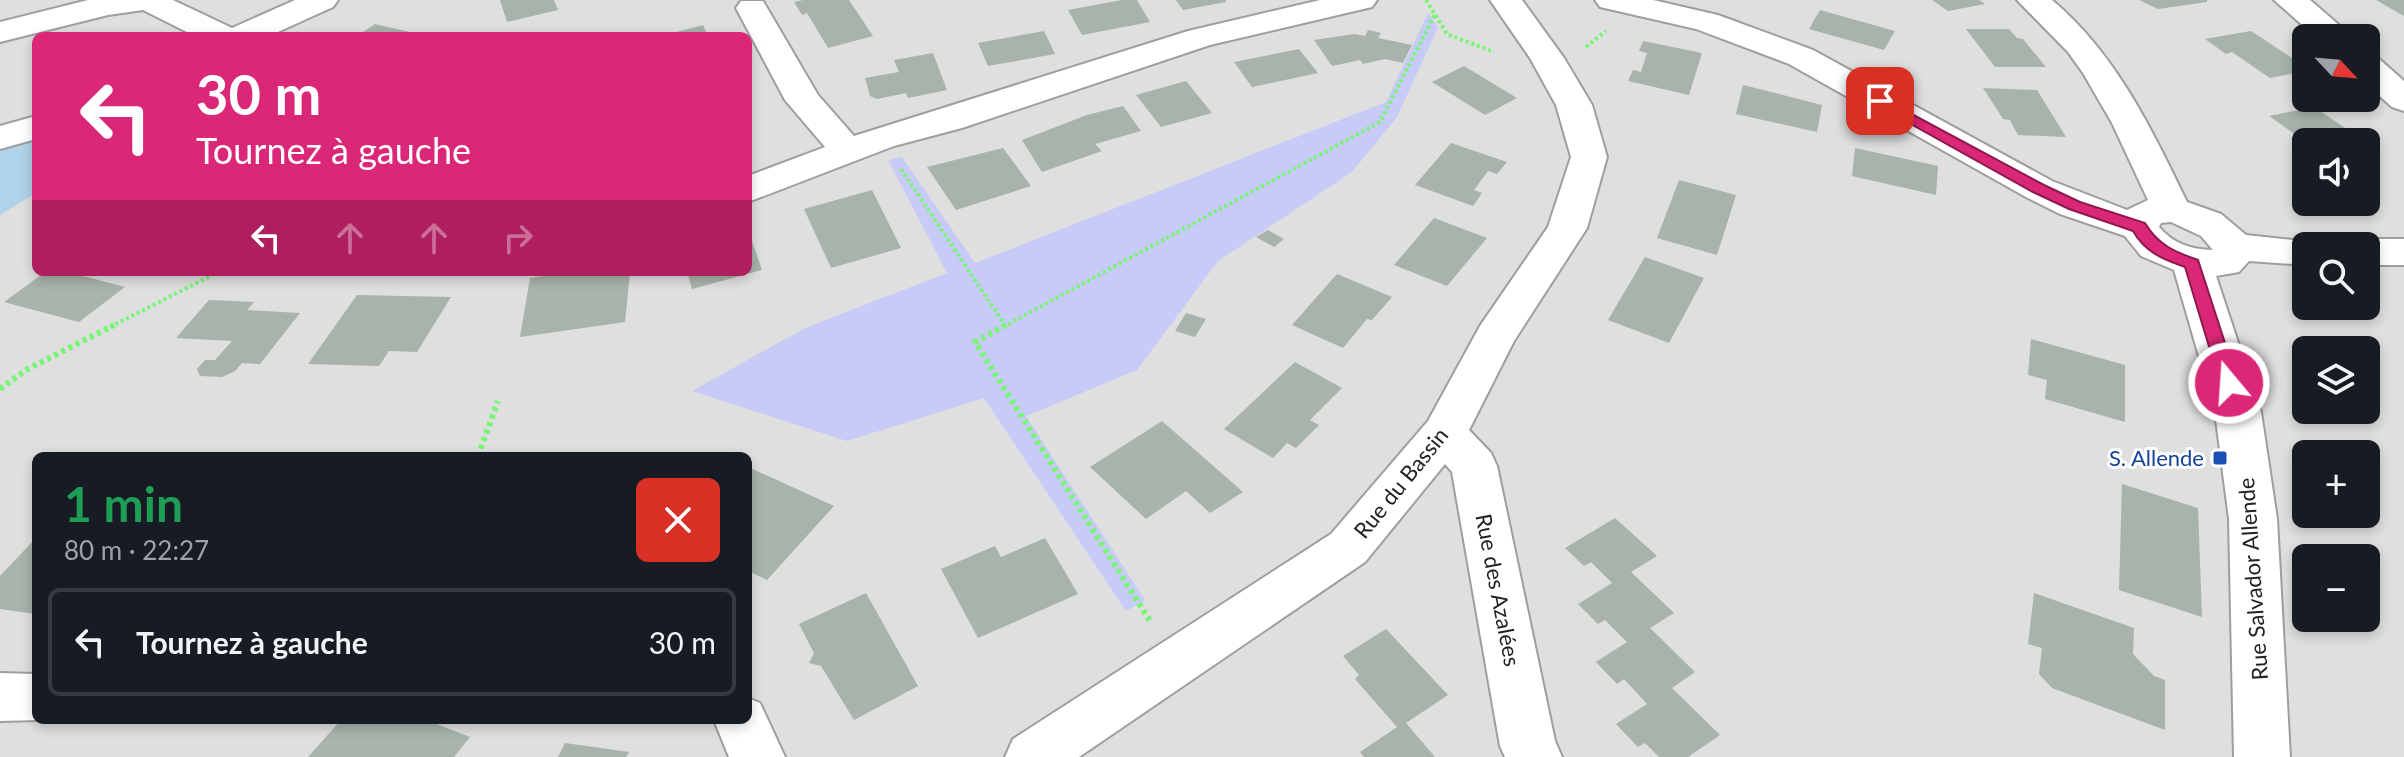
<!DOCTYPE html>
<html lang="fr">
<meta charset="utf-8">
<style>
body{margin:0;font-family:Lato,sans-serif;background:#242831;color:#f1f3f6;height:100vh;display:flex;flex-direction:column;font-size:30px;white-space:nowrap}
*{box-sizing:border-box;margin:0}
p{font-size:26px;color:#9ea1a6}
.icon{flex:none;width:44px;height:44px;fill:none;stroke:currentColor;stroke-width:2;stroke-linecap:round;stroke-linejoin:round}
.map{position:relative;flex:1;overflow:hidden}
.side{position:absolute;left:32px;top:452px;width:720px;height:272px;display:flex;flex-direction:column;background:#171b24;border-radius:12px;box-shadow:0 4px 12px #0003}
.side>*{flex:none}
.banner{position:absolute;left:32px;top:32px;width:720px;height:244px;border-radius:12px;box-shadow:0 4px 12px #0003;background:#db2777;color:#fff;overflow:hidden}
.needle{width:52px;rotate:116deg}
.tools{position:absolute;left:2292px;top:24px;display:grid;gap:16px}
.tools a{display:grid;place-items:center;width:88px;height:88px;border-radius:12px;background:#171b24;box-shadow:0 4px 12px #0003;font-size:40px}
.pin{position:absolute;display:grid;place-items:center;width:68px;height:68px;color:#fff;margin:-34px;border-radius:16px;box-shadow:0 4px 12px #0006}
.me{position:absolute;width:88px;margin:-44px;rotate:342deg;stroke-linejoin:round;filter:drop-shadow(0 0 6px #0008)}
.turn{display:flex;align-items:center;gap:28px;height:168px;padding:0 32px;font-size:36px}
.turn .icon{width:104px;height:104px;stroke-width:2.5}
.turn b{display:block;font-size:56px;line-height:68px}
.lanes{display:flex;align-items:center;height:76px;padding:0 32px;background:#0003;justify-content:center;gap:40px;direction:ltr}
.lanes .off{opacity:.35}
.round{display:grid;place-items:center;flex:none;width:84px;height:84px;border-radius:12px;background:#242831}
.overview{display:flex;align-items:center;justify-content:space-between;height:136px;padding:0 32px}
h1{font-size:48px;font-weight:700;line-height:60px;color:#1e9e55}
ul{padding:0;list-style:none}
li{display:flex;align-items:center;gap:24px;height:108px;margin:0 16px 12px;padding:0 16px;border:4px solid #363941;border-radius:12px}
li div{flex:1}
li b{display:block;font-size:30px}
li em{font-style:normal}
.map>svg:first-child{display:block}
</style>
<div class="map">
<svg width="2404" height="757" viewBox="0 0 2404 757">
<rect width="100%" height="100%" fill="#e8f1ed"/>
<path fill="#dedfde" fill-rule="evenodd" d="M0,0H2404V757H0ZM36,36H748V272H36ZM2306,38H2366V98H2306ZM2306,142H2366V202H2306ZM2306,246H2366V306H2306ZM2306,350H2366V410H2306ZM2306,454H2366V514H2306ZM36,456H748V720H36ZM2306,558H2366V618H2306Z"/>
<path fill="#b0d3e9" d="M36,134V193L0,215V150Z"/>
<path fill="#c8caf8" d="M1428,13L1438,27L1397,117L1352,172L1218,261L1137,370L1026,416L1145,600L1126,611L984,398L847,441L692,391L805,328L947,273L888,160L902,157L975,263L1386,102Z"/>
<path fill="#a7b3ab" d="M500,0H554L558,10L507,22Z
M803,0H849L873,36L828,48L807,13L802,15L794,2Z
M1122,0H1137L1150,22L1082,35L1068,10Z
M1176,0H1226V2L1183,10Z
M1932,0H1979L1985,4L1948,11Z
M2139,0H2207V2L2158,9Z
M2376,0H2404V16Z
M1820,10L1895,31L1884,50L1809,29Z
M375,24L423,35V36H357Z
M703,25L708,36H665V35Z
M1966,29H2009L2017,38L2023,39L2046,67H1995Z
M1368,30L1381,33L1378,38L1412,45L1403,63L1385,59L1363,64L1360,60L1332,66L1314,40L1355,34L1365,36Z
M1044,31L1055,54L988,66L978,43Z
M2251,31L2306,67V71L2270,78L2232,52L2226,54L2205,39Z
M1643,41L1702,53L1689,95L1628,81L1633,70L1641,72L1647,53L1639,51Z
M1299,49L1318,73L1252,87L1234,62Z
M933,53L947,90L908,98L906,93L877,99L870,96L865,78L899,72L894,60Z
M1464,66L1517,98L1485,115L1432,82Z
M1186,81L1212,113L1161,127L1136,95Z
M1743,85L1822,105L1817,132L1736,114Z
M1983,88L2037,90L2066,137L2018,135L2010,120L2003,119Z
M1123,106L1141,131L1095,144L1102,151L1042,172L1022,140L1087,115Z
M2314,107L2366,142H2306L2269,116Z
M1451,143L1507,162L1497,174L1488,171L1474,190L1482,193L1473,206L1415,185Z
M1003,148L1031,186L956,210L927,167Z
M1855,148L1938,166L1936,195L1852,176Z
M1679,180L1736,195L1717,255L1657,238Z
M872,190L901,248L831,268L804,209Z
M1434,218L1487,238L1447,286L1394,265Z
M1268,230L1284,239L1274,247L1256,237Z
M748,238H751L762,270L692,289L687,272H748Z
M1645,257L1704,278L1669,343L1608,320Z
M45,272H68L125,287L79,322L4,302Z
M572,272H630L625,322L520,337L530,278Z
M1337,274L1392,297L1372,320L1367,319L1343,348L1292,325Z
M357,295L402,296L451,297L417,352L389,351L379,366L308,364Z
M209,300L254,302L247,310L300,313L260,364L242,363L235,371L222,377L200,376L197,369L205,360H215L232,341L176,338Z
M1186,313L1206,319L1195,337L1175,331Z
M2031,339L2125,365V422L2045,399L2047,380L2028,375Z
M1295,362L1342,388L1310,420L1319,425L1296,448L1287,443L1273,458L1224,429Z
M1162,421L1243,492L1210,513L1186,491L1146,519L1090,467Z
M748,467L834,506L767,580L748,571Z
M2122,484L2198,508L2202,617L2119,590Z
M1615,518L1657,556L1631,572L1674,613L1650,628L1695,672L1672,688L1720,735L1688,757H1659L1645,743L1638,747L1616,724L1647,704L1624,679L1617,684L1596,662L1627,642L1605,620L1598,624L1578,604L1612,583L1591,562L1584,566L1565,548Z
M36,538V614L0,609V576Z
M1045,538L1078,594L978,638L941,569L995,546L1001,557Z
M866,593L918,686L854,720L821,666L809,663L814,653L799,624Z
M2034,593L2134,628L2133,654L2154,676L2165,680V730L2052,688L2039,674L2042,648L2028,644Z
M1386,629L1448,695L1406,723L1435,757H1364L1360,752L1397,727L1355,679L1359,675L1343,656Z
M341,720H426L470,737L454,757H308Z
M565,743L629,752L626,757H558Z"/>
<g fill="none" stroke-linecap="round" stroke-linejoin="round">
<defs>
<path id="minor" d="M88,0H173L232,28L295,0H338L333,7L269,36H195L143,10L108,15L0,42V22Z
M1320,0H1377L1372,7L1210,45L962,128L894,146L748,202V176L825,147L785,100L736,8L741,1H763L818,95L854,136L1188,31Z
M1490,0H1522L1564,58L1592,105L1607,157L1587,228L1514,341L1469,430L1491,453L1497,466L1555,741L1562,757H1505L1500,746L1452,472L1445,464L1365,562L1079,757H1005L1013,739L1331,534L1428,421L1480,326L1548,227L1571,157L1556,105L1530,58Z
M1595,0H1653L1718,15L1813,50L2052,181L2127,210L2148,200L2112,123L2083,73L2068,52L2017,0H2052C2116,54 2151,128 2187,202L2221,214L2246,235L2320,243L2322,246H2306V265L2249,261L2239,272L2216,276L2261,412L2277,519L2290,757H2234L2229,519L2215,412L2174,270L2141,256L2125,236L2060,214L2026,197L1789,64L1696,29L1600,7ZM2171,222L2201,236L2213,250C2190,249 2174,244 2159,227L2161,223Z
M2274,0H2310L2354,38H2317Z
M2366,55L2378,58L2404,81V111L2392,107L2366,84Z
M36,116V139L0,149V126Z
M2366,239H2404V265H2366V246H2350Z
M0,673L36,674V720H41L0,721Z
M748,698L760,703L785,757H729L714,720H748Z"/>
</defs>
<use href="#minor" stroke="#9e9e9e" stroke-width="4"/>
<path stroke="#77f574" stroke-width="4" stroke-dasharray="3 3" stroke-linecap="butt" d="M1426,0L1447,34L1494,52
M1586,47L1606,31
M901,169L1005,325
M110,327L218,272
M1003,327L1380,122L1435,14"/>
<path stroke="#77f574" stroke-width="6" stroke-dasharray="4 4" stroke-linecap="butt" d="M1006,325L975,342L1150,621
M0,389L26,370L114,325
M478,456L498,401"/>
<use href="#minor" fill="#fff" fill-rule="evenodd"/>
</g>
<path fill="#db2777" stroke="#8e194d" stroke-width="2" d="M1880,97L2044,185L2080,202L2145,223C2158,245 2175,252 2198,260L2238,383L2235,388L2229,390L2220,383L2185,267C2162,259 2145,252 2133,231L2069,209L2033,192L1875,104L1873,101Z"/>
<rect fill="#1a4fb4" stroke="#fff" stroke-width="3" x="2212" y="450" width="16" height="16" rx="4"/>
<g text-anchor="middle" stroke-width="6" stroke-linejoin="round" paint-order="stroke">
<g font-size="22" fill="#164399" stroke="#fff" text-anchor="end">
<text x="2204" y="466">S. Allende</text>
</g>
<g font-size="22" fill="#212121" stroke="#fff">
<text transform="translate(1401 483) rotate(-51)" y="8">Rue du Bassin</text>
<text transform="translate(2253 579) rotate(-94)" y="8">Rue Salvador Allende</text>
<text transform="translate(1498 590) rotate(79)" y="8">Rue des Azalées</text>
</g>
</g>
</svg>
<div class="tools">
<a><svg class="needle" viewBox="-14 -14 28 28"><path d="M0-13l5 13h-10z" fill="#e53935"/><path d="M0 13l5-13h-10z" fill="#9ea1a6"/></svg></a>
<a><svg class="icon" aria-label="sound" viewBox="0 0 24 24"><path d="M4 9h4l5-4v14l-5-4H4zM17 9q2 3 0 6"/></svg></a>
<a><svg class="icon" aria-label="search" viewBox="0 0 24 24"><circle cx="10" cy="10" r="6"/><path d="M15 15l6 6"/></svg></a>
<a><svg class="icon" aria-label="layers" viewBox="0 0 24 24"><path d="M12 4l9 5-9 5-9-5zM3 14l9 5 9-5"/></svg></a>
<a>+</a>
<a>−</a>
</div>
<div class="pin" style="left:1880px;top:101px;background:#d93025"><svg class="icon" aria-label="arrive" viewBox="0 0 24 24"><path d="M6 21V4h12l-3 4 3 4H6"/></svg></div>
<svg class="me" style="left:2229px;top:383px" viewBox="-20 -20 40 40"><circle r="17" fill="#db2777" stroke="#fff" stroke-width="3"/><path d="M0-11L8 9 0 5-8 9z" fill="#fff"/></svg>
<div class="banner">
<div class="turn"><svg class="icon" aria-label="left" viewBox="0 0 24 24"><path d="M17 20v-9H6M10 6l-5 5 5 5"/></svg><div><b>30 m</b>Tournez à gauche</div></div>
<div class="lanes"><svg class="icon" aria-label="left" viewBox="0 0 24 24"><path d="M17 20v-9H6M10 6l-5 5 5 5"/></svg><svg class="icon off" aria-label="ahead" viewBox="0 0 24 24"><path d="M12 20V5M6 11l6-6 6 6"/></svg><svg class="icon off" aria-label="ahead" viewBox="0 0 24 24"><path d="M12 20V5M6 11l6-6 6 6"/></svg><svg class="icon off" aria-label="right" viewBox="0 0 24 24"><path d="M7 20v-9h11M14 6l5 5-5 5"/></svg></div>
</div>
<section class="side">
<div class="overview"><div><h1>1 min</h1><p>80 m · 22:27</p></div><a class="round" style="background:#d93025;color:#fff"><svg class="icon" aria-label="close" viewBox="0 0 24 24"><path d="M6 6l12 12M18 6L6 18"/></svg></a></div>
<ul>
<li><svg class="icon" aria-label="left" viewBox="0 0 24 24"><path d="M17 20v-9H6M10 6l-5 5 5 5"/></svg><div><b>Tournez à gauche</b></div><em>30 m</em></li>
</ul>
</section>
</div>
